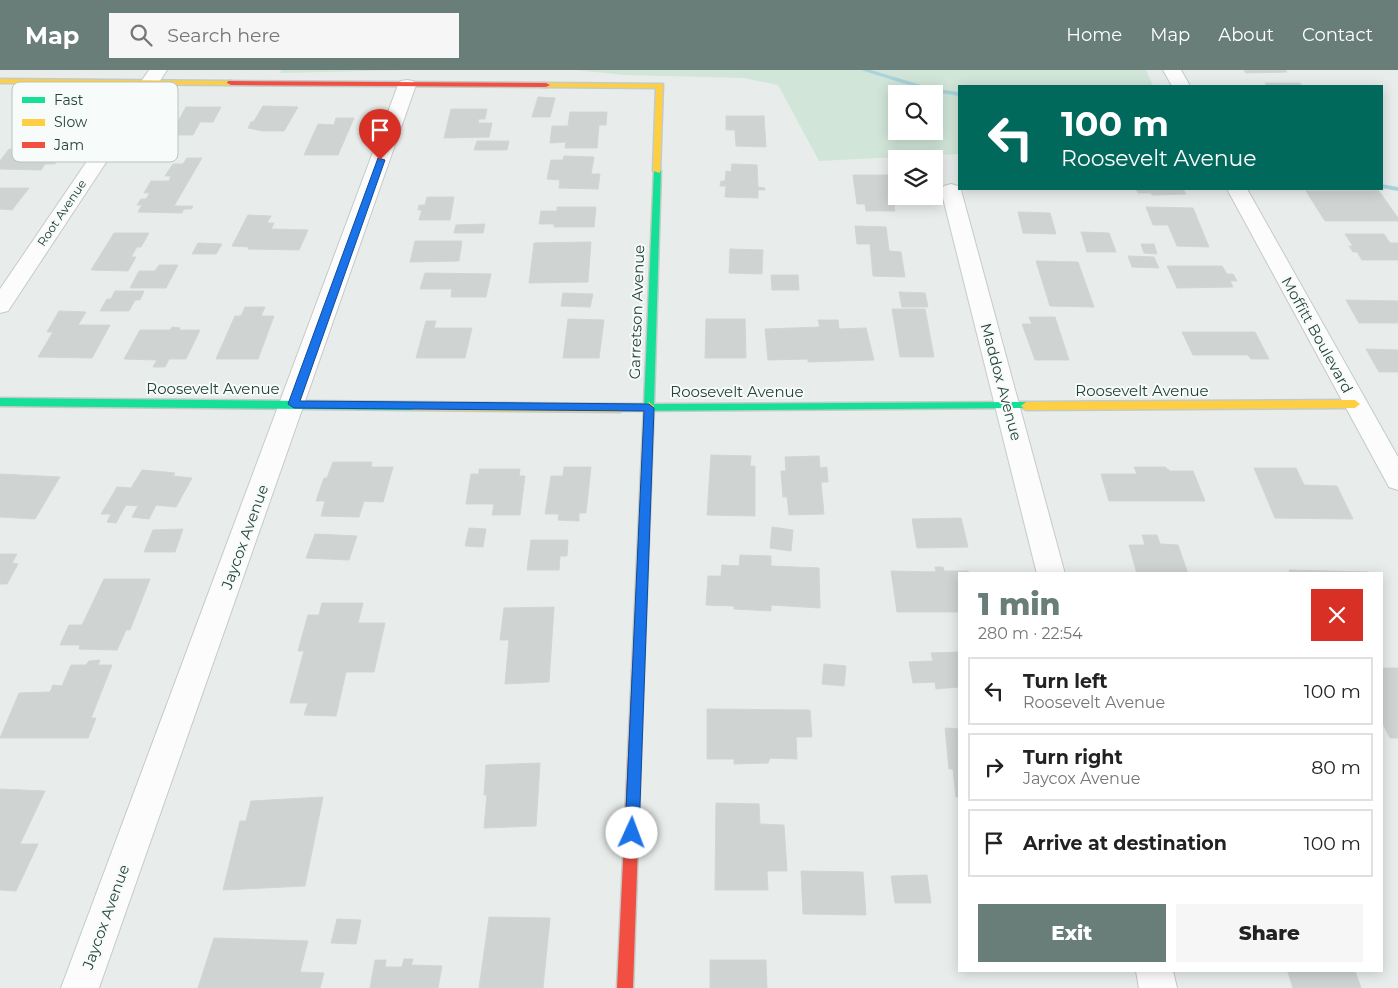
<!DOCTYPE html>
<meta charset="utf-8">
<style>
body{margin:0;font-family:Montserrat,sans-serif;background:#f6f6f6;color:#222;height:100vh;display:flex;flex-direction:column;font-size:19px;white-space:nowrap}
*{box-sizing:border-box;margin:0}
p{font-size:16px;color:#767676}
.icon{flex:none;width:28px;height:28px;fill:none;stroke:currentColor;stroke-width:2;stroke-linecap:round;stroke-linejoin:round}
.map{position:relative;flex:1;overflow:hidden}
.panel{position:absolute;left:958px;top:502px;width:425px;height:400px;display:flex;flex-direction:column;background:#fff;border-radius:0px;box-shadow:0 2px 12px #0003}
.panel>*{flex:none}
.hud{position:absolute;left:958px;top:15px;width:425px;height:105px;border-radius:0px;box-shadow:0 2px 12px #0003;background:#00695c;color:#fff;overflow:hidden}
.controls{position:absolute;left:888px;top:15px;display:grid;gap:10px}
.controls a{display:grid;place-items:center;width:55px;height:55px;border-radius:0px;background:#fff;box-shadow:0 2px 12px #0003;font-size:25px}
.pin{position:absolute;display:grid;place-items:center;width:42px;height:42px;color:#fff;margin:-51px -21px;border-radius:50% 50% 50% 0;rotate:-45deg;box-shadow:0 0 5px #0007}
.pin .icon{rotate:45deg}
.me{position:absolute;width:55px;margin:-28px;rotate:2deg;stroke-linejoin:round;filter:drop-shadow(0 0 4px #0008)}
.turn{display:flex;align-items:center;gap:18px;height:105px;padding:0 20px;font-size:22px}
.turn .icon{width:65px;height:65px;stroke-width:2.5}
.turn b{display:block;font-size:35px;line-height:42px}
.round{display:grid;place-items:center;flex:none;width:52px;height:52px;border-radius:0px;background:#f6f6f6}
.overview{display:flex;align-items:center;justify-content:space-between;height:85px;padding:0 20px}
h1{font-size:30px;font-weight:800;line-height:38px;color:#697e78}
.button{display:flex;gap:10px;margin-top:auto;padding:10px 20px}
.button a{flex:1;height:58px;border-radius:0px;background:#697e78;color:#fff;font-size:20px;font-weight:800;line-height:58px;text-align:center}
.button a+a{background:#f6f6f6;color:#222}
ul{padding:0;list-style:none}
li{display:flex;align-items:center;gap:15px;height:68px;margin:0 10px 8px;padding:0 10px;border:2px solid #e0e0e0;border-radius:0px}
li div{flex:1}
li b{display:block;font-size:19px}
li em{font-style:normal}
header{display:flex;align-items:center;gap:30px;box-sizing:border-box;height:70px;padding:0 25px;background:#697e78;color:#fff}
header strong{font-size:24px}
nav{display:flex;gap:28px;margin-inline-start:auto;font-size:18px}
.search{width:350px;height:45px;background:#f6f6f6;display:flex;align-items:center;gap:12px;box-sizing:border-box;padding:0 18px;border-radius:0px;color:#767676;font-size:19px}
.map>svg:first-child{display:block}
</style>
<header>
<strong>Map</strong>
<div class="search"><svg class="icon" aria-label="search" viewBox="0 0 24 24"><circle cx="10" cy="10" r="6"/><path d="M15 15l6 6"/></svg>Search here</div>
<nav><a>Home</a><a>Map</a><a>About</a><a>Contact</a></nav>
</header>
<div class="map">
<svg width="1398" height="918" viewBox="0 0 1398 918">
<rect width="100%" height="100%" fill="#e8edeb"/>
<path fill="#d1e6d8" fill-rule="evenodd" d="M281,0H410L280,3Z
M575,0H1146L1153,16H959V84L819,91L778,15L743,8L625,5ZM896,24H934V61H896Z"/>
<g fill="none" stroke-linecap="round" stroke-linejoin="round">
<path fill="#a9d4db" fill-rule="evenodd" d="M861,0H871L931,18L959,22V26L928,21Z
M1381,114L1398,117V121L1381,118Z"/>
</g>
<path fill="#cfd4d2" stroke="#d1d6d4" d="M1244,0H1285L1287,2L1246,3Z
M1265,13H1300L1302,16H1267Z
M538,27L555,28L550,47H532Z
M263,36L298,37L284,61H263L248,58L251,52L254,51Z
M186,37H221L213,52H200L193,65H166L170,57H175Z
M451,39H487L485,49H479L478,53H492L489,67L444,68Z
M570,42H607L606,55H599L597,78H565L566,72L550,73L552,56H568Z
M726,46H764L766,77L736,76L735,60H726Z
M336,48H354L338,85H304L318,54L334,55Z
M35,68H64L50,89H58L55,94H45L41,100L0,99V91L9,79H28Z
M477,71H509L507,80H474Z
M564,86L594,87L591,104H600L598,119L559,118L560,110L547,109L551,90H563Z
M187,88H202L174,136H193L191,139H184L182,143L138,142L142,135H137L141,129H146L150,123H144L151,111H169L171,106H165L173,94H183Z
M732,94L757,95L758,117L765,118V120H758V128L725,127L726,116H720L721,111H725L726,101L731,102Z
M853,105H888L890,118H894L896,125H892L895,141H866L865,134H857Z
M0,118H29L12,140L0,139Z
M1136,119H1183L1186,124L1152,125L1151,123H1138Z
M1306,121H1379L1398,148V151H1325Z
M427,127H454L450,150H419L422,140H418L419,135H425Z
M557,137H596L594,157H554V154H539L541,141H557Z
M1146,137L1193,138L1209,177L1177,176L1168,155H1153Z
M1018,142L1050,143L1056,164L1023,163Z
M248,145L271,146L267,153H274L271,159L308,160L299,180L248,179L249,177L232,176Z
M485,154L483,163H454L456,155Z
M855,156L886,157L889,181L901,182L905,207L873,206L870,174H857Z
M1081,162L1109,163L1116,182H1087Z
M114,163H149L141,177H137L131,187H136L128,201L91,200Z
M1345,164H1384L1390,173H1398V190H1362L1357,182H1353L1349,176H1353Z
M415,171H462L459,191L410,192Z
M591,172L588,212L529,213L534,173Z
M198,173L222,174L216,184H192Z
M1141,174H1154L1157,184L1144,183Z
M730,179L763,180L762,204L729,203Z
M1128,186L1154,187L1159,198L1132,197Z
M1036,191L1078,192L1094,237L1050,236Z
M159,195H178L166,218H130L139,201H155Z
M1167,196H1222L1227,204H1233L1237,211H1230L1233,217L1177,218Z
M425,203L491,204L486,227H451L452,219H420Z
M771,205H798L799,220H772Z
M115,221H144L140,230H135L129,241H100L107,229H111Z
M899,222L925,223L928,237H902Z
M563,223L593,224L590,237L561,236Z
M1346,230L1398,231V253H1359Z
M245,237H265L261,246H274L258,289H216L235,246H241Z
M892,239H925L934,287H900Z
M59,241L86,242L78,255H110L92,288L38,287L53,262H47Z
M1029,247H1055L1069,290H1035L1022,254H1032Z
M568,249L604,250L599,288H563Z
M706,249H745L746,288H705Z
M818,250H838L839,259L866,258L874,290L808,292V289L768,290L765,259L820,257Z
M426,251H436L434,258H472L465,288H416Z
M172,257L180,258L179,260H200L186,289H169L165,297H153L157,290L124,289L140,260H170Z
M1182,262H1255L1269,289H1251L1248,285H1193Z
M1366,279L1398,280V302H1379Z
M711,385L751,386L750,396H755V446L707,445Z
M819,386L820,398L827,397L828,412H821L824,444L789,445L787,427H783L781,401H786L785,387Z
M333,392H372L371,397H393L383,432L364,431L359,447L321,446L325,431H316L324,408H327Z
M564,397H591L586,443H579V451L558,450L559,444H545L551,406H563Z
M1134,397H1165L1170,401H1193L1205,431H1109L1101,404H1137Z
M1254,398H1296L1304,415L1337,416L1353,449L1275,448Z
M479,399H520L519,406H525L520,445H492L494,434H466L471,404H479Z
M142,400L175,403L173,406L192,408L176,437L156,435L149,449L132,447L138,436L126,435L116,453L107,452L111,444H101L117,417L131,418Z
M0,404L60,407L35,449L0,447Z
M961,448L968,477L917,478L912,449Z
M772,457L793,460L791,481L770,478Z
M469,458L486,459L483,477L465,476Z
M183,459L175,482H144L153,460Z
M315,464L357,466L349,490L306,488Z
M1142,465H1157L1160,474L1178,475L1188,504H1137L1129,475H1145Z
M531,470H568L567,486H560L559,500H527Z
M0,484H17L12,493L18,494L7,514H0Z
M740,485L771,486V496L819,498L820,538L771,535V541L734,539V536L706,535L708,506H721L722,495L739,496Z
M935,497H943L944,501H968L969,504H959V542H897L891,501L936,502Z
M1289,500L1368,502L1369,504H1291Z
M104,509H150L130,560H126L117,580L79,579L80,575H60L69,555H82Z
M322,533H363L358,553H385L374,602H346L336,646L304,645L308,633H290L304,581H298L308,545H319Z
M554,537L549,612L505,614L509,570H500L504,538Z
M959,582V617L936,619L935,612L913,613L909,592L933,591L931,583Z
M100,590L98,595H112L91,648H96L88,668H0L19,623L50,622L53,615L62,616L71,595H86L89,591Z
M824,594L846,596L844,616L822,614Z
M1381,598H1398V668H1390L1381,650Z
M707,639L810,640L812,667H796L797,689L770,688L768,693L734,694V689H707Z
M945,658L959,659V727H956L953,699H949Z
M540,693L536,756L484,758L487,725H484L486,695Z
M0,719L45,721L20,774H38L16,821L0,820Z
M323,727L305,816L223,820L240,751H246L251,731Z
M716,733L759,734L760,754L784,755L787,801H767L768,820H715Z
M801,801L863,802L866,845L803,844Z
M927,805L931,833H895L891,806Z
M489,847L550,848L543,918H479Z
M337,849L361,850L356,874L331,873Z
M214,868L308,871L300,902L324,903L320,918H198Z
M404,889H413L411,895L442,896L438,918H370L375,890H386L385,897H402Z
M710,890H766L767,918H710Z
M1279,901H1355L1361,918H1293L1288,902Z"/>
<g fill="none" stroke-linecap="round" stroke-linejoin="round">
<defs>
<path id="street" d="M149,0H167L8,241L0,243V219Z
M1163,0H1181L1190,16H1172Z
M407,10L413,11L416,15L99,918H61L398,15L401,11Z
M951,114L958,116L961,120L1065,504H1037L941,120L944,116Z
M1227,119H1247L1398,387V420L1389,417Z
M1136,901H1173L1177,918H1139Z"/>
<path id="fast" d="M654,99L661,101L654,334L1026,332L1031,336L1030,338L616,341L615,338L620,334H644Z
M0,328L413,332L418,336L413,340L0,336Z"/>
<path id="slow" d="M0,9L231,11L235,13L231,15L0,13Z
M543,13L663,14L660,103L653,101L656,18L546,17H543Z
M1355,330L1360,334L1355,338L1026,340L1021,336L1026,332Z
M413,332L620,334L625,338L620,342L413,340L408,336Z
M649,332L654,336L644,601L642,605L638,606L634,605L632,601L644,336Z"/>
<path id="jam" d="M228,11L546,13L550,15L546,17L231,15L227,13Z
M638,596L642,597L644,601L633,918H617L632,601L634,597Z"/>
</defs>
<use href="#street" stroke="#c5cac8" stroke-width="2"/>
<use href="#fast" stroke="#c3cbc8" stroke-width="3"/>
<use href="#slow" stroke="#c3cbc8" stroke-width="3"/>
<use href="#jam" stroke="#c3cbc8" stroke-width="3"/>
<use href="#street" fill="#fcfcfc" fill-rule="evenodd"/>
<use href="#fast" fill="#16e098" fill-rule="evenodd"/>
<use href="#slow" fill="#ffcf43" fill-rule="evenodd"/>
<use href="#jam" fill="#f24e42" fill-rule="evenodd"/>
</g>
<path fill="#1a73e8" stroke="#114b97" d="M378,88L385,90L300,331L649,334L654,338L639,763L637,768L632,770L627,768L625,763L644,341L294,338L288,334Z"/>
<g text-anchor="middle" stroke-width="4" stroke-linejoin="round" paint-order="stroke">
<g font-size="12" fill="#24423a" stroke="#f7fbf9">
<text transform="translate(62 143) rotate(-56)" y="4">Root Avenue</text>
</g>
<g font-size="15" fill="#24423a" stroke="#f7fbf9">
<text transform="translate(637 242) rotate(-88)" y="5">Garretson Avenue</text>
<text transform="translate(1317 265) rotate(61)" y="5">Moffitt Boulevard</text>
<text transform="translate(1001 312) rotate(75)" y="5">Maddox Avenue</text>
<text x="213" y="324">Roosevelt Avenue</text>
<text x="1142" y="326">Roosevelt Avenue</text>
<text x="737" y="327">Roosevelt Avenue</text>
<text transform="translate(245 467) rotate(-70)" y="5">Jaycox Avenue</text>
<text transform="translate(106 847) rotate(-70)" y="5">Jaycox Avenue</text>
</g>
</g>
<rect x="12" y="12" width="166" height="80" rx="8" fill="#f7fbf9" stroke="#b8c4c0" stroke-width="1"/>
<rect x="22" y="27" width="23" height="6" fill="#16e098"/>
<rect x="22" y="49" width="23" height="7" fill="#ffcf43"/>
<rect x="22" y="72" width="23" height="6" fill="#f24e42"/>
<g font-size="14" fill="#24423a">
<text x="54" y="35">Fast</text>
<text x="54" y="57">Slow</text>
<text x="54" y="80">Jam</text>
</g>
</svg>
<div class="controls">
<a><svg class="icon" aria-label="search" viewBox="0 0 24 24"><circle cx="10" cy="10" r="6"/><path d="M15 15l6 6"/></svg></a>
<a><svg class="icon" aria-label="layers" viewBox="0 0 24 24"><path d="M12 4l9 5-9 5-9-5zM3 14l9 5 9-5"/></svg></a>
</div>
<div class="pin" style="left:380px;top:90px;background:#d93025"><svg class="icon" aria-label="arrive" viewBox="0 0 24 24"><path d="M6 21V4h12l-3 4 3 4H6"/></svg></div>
<svg class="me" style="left:632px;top:763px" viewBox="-20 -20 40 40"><circle r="19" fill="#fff"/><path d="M0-13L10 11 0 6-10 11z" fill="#1a73e8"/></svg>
<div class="hud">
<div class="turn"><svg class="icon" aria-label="left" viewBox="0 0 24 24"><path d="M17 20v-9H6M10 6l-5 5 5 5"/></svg><div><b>100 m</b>Roosevelt Avenue</div></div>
</div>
<section class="panel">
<div class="overview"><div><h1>1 min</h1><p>280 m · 22:54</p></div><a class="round" style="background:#d93025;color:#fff"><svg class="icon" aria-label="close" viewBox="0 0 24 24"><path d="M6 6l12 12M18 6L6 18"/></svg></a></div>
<ul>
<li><svg class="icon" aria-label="left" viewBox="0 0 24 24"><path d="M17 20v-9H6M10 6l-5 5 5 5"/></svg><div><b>Turn left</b><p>Roosevelt Avenue</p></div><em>100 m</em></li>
<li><svg class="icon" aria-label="right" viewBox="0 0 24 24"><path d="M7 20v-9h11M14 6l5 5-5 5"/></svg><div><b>Turn right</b><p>Jaycox Avenue</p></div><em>80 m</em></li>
<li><svg class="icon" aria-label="arrive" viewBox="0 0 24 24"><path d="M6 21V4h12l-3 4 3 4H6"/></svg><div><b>Arrive at destination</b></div><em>100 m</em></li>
</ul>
<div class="button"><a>Exit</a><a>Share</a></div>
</section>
</div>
